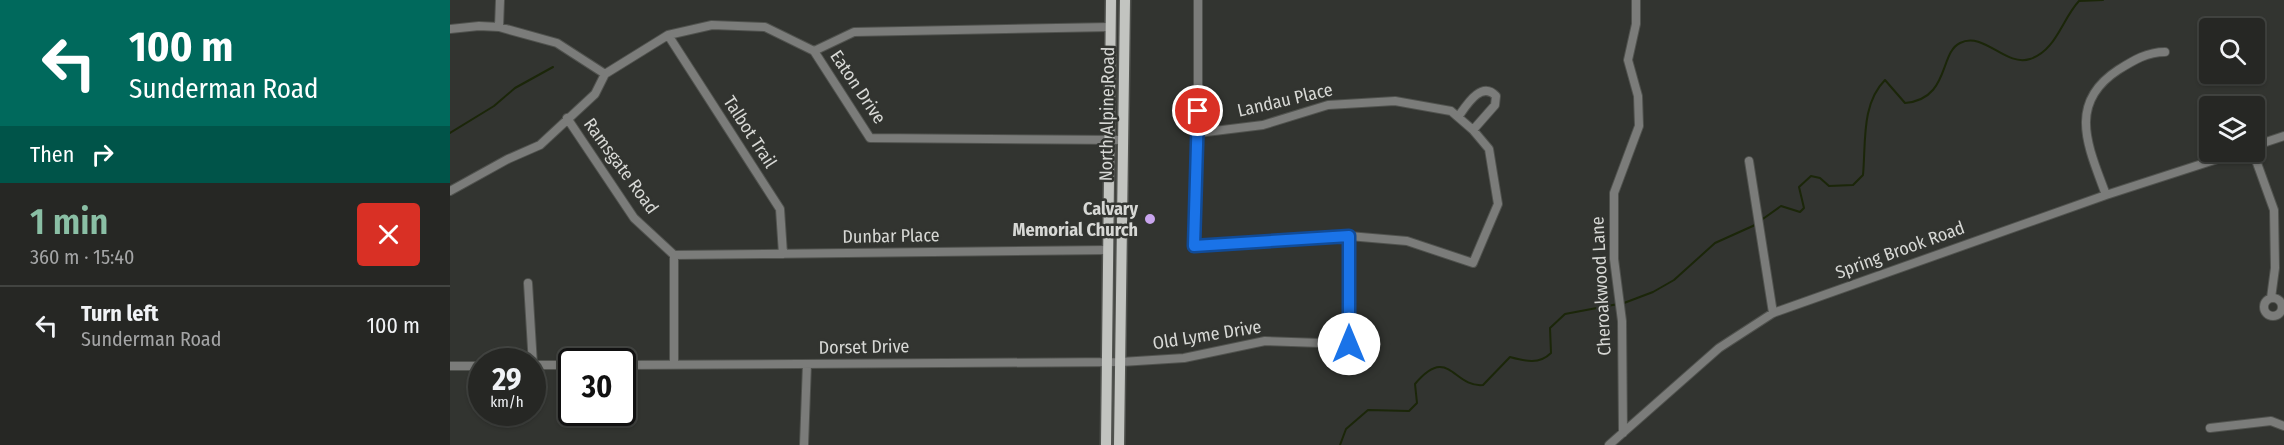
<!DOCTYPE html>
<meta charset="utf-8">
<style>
body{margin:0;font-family:"Fira Sans Condensed",sans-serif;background:#323331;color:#f1f3f6;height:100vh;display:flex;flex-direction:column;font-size:22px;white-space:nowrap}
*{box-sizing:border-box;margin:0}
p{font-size:20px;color:#a4a5a6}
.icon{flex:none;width:33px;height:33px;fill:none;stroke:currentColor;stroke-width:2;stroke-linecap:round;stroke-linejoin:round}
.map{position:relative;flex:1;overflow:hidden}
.side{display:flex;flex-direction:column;background:#262724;width:450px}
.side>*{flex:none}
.top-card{background:#00695c;color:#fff;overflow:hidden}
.buttons{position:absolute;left:1749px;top:18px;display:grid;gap:12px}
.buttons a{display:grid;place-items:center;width:66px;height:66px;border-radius:6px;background:#262724;box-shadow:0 2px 4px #0004,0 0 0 2px #424441;font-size:30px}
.speed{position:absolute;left:18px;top:348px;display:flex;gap:12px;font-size:30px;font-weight:700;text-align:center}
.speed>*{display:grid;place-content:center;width:78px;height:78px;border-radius:50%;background:#262724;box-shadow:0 2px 4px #0004,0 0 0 2px #424441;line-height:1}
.speed small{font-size:15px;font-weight:400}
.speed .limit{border:3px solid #111;border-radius:9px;background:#fff;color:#111}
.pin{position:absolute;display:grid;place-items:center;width:51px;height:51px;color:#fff;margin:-26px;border:3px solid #fff;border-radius:50%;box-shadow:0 2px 6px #0007}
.me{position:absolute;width:66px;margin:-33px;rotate:0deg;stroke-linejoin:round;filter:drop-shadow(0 0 4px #0008)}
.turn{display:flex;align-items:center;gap:21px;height:126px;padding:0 30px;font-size:27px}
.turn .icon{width:78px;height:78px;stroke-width:2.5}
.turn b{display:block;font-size:42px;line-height:51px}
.then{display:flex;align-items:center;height:57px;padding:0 30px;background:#0003;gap:12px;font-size:22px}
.round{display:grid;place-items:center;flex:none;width:63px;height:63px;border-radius:6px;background:#323331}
.summary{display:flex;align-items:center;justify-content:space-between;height:102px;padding:0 30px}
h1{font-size:36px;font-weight:600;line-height:45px;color:#8abfa5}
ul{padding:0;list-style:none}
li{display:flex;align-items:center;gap:18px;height:78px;padding:0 30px;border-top:2px solid #424441}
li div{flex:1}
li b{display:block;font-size:22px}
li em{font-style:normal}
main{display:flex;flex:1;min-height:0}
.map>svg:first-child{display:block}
</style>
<main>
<section class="side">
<div class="top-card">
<div class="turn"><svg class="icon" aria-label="left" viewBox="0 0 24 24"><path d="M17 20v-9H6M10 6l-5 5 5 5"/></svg><div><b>100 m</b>Sunderman Road</div></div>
<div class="then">Then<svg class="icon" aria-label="right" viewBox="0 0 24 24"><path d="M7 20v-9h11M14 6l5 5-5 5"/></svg></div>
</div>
<div class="summary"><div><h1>1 min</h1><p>360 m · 15:40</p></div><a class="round" style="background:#d93025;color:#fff"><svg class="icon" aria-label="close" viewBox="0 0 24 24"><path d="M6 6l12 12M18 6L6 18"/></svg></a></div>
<ul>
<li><svg class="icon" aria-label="left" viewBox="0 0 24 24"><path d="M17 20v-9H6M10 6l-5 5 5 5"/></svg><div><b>Turn left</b><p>Sunderman Road</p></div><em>100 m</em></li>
</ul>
</section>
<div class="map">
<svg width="1834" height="445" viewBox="0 0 1834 445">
<rect width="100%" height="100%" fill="#323430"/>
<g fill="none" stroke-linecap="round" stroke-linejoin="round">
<path stroke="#1b2609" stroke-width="2" d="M0,133L44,106L65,88L103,67
M1310,221L1331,206L1350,212L1354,208L1349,187L1361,176L1370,178L1379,186L1403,185L1413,175C1416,143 1411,104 1435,80L1455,103C1500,99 1489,53 1510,43C1534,31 1555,67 1580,59C1606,51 1612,19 1629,1L1653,0
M1174,303L1203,292L1224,280L1265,243L1305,225
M890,445L896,429L918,410L959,411L967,403L965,384C999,344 1003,388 1033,385L1060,357C1075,361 1089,365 1101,353L1100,328L1115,314L1168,304"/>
<defs>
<path id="minor" d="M748,0V133L744,246L899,236L957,241L1023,263L1048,204L1039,149L1023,130L1001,111L945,101L878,105L813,125L748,133
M49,27L50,0
M0,29L29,26L49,27L107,43L155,74
M218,35L330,209L333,254
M364,51L404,32L661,27
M1008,117C1016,106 1031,80 1046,96L1045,105L1023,130
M117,118L184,218L224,255V364
M1804,146L1834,136
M1803,152L1824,210L1825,268L1821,298
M1299,161L1323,313
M0,191L58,159L90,145L145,94L155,74L218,35L262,25L315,27L364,51L420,138L673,140
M1656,195C1639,148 1616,104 1668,70C1684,60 1697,52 1715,52
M224,255L658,250
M78,283L83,365
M1814 307a9 9 0 1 1 18 0a9 9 0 1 1-18 0Z
M82,365H122
M172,365L671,362L734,358L815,341L899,344V236
M0,366H32
M1760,428L1821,421L1834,426
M1173,433L1172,321L1164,259V193L1189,126L1188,96L1178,60L1186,24V0
M354,445L357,364
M1159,445L1269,348L1323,313L1656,195L1789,152"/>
<path id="major" d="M656,445L661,0
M669,445L675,0"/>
</defs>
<use href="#minor" stroke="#50524e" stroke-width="10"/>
<use href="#major" stroke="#50524e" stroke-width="13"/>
<use href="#minor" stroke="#7b7c7a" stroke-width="8"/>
<use href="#major" stroke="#c2c4c0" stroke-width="10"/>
</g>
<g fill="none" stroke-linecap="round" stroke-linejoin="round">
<defs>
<path id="route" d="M748,111L744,246L899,236V344"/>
</defs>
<use href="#route" stroke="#114b97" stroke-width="15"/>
<use href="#route" stroke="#1a73e8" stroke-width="10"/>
</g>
<circle fill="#c9a5ee" stroke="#323430" stroke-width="2" cx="700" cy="219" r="6"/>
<g text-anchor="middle" stroke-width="5" stroke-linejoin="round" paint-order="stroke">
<g font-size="18" fill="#d7d8d5" stroke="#323430">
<text transform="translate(408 87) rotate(56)" y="6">Eaton Drive</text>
<text transform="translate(835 100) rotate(-13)" y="6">Landau Place</text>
<text transform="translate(657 114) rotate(-89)" y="6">North Alpine Road</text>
<text transform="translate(300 132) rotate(57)" y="6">Talbot Trail</text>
<text transform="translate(171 166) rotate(54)" y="6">Ramsgate Road</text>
<text transform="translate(441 236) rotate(-1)" y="6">Dunbar Place</text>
<text transform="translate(1450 250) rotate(-20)" y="6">Spring Brook Road</text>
<text transform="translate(1151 286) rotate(-93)" y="6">Cheroakwood Lane</text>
<text transform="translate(757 335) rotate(-9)" y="6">Old Lyme Drive</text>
<text transform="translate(414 347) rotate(-1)" y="6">Dorset Drive</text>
</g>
<g font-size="18" font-weight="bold" fill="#d7d8d5" stroke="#323430" text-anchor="end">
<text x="688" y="215">Calvary<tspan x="688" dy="21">Memorial Church</tspan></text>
</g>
</g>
</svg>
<div class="buttons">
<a><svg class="icon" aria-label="search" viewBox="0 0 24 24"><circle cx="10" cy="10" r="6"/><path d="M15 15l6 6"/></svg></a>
<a><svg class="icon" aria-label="layers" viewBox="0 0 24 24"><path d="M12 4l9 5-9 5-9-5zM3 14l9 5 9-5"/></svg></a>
</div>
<div class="speed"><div>29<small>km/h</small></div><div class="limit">30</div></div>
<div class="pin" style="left:748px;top:111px;background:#d93025"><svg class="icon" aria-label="arrive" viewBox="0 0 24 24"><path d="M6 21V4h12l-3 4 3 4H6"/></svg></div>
<svg class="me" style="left:899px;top:344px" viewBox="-20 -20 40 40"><circle r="19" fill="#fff"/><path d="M0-13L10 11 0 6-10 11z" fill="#1a73e8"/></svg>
</div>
</main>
